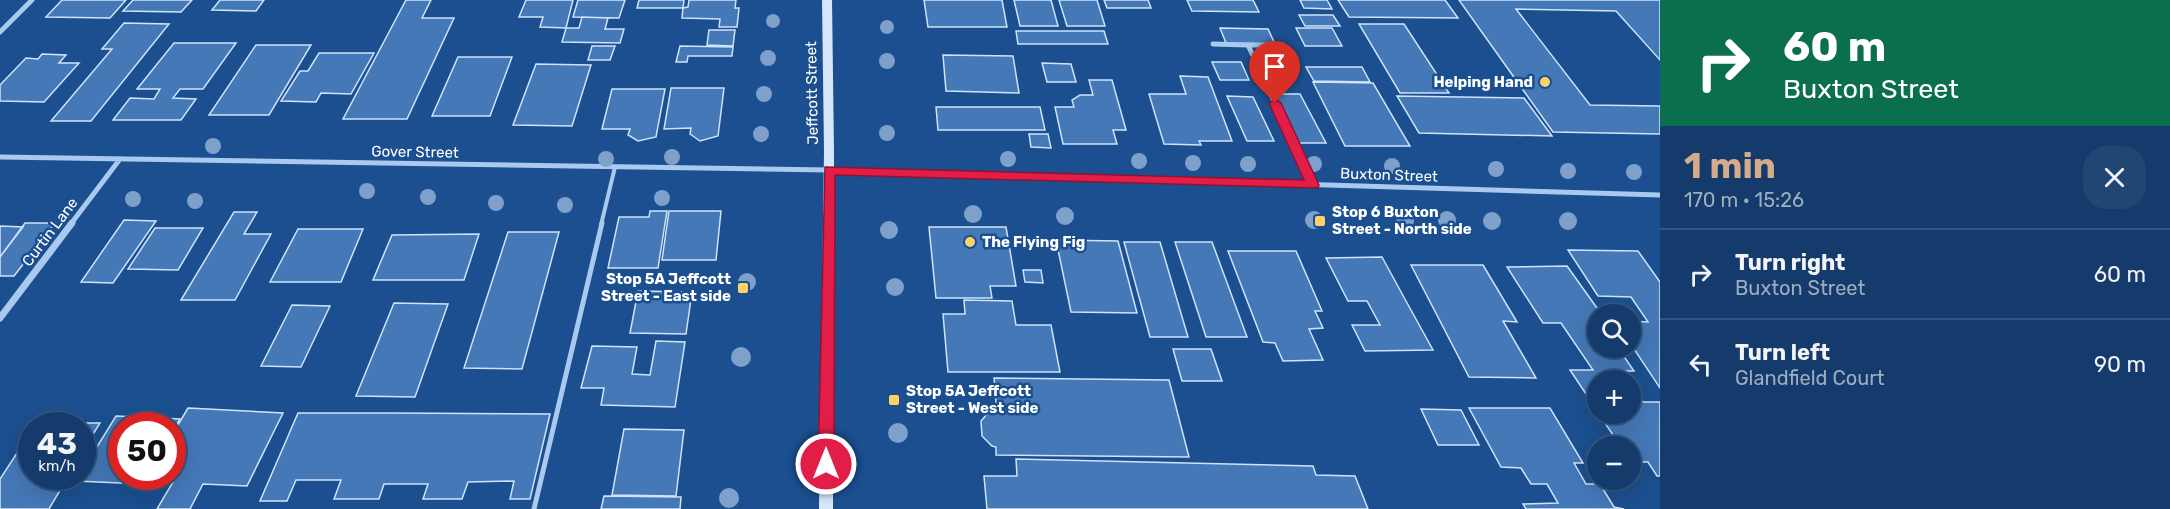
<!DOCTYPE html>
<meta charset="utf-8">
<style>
body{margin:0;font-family:Rubik,sans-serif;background:#214673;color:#f1f3f6;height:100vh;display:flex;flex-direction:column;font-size:22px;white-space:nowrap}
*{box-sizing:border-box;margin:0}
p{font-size:20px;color:#9dadc1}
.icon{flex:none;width:33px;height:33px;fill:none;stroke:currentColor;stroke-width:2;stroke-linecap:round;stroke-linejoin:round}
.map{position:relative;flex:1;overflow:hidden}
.drawer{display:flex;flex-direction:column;background:#143b6b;width:510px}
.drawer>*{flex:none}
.banner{background:#0b6e4f;color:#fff;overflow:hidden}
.controls{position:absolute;left:1587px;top:304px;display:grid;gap:12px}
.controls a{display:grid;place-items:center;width:54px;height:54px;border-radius:50%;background:#143b6b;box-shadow:0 6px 24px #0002,0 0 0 2px #33557e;font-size:30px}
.speed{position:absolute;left:18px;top:412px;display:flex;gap:12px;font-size:30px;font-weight:700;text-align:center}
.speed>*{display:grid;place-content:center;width:78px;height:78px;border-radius:50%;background:#143b6b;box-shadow:0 6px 24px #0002,0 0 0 2px #33557e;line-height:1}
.speed small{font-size:15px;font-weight:400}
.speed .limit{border:9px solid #d22;background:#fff;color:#111}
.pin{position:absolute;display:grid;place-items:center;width:51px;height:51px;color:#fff;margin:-62px -26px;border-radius:50% 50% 50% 0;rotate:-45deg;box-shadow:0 0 6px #0007}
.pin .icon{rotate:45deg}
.me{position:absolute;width:66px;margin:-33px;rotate:0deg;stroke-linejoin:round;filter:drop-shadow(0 0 4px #0008)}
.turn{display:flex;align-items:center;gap:21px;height:126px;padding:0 24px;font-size:27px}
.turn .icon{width:78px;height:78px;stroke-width:2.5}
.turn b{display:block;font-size:42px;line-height:51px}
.round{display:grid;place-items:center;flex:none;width:63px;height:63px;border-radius:24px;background:#214673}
.headline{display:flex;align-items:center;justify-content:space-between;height:102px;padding:0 24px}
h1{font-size:36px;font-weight:700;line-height:45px;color:#d6ab8b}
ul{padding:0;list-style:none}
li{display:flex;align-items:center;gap:18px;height:90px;padding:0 24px;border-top:2px solid #33557e}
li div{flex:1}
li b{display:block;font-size:22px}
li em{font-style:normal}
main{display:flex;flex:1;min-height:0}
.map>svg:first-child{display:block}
</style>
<main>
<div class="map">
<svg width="1660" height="509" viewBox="0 0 1660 509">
<rect width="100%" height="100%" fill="#1b4f8f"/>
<path fill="#4478b7" stroke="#cfe3fa" stroke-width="1.5" d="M62,0H126L110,18L46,17Z
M133,0H192L181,12L123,11Z
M220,0H264L256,11L212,10Z
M406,0H431L422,18H454L407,119H343Z
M526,0H573L566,28L540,27L543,17H519Z
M578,0H625L619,18L573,17Z
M639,0H684L683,8H637Z
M689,0H736L735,8H739L737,27H719L720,19L682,18L683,8L688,7Z
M924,0H1002L1007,27H928Z
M1014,0H1051L1058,26H1020Z
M1059,0H1097L1105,26H1067Z
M1104,0H1148L1151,8H1107Z
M1187,0H1253L1259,12L1192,11Z
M1300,0H1327L1332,9L1304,8Z
M1338,0H1445L1458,18L1349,17Z
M1459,0H1660V60L1616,11L1516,9L1590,105L1660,106V134L1553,132Z
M1299,15H1333L1340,26H1305Z
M582,17L608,18L605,29H624L620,43L562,42L566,28H579Z
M124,23L169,24L91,121H51L112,49H102Z
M1359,24H1404L1449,93H1400Z
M1220,28L1268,29L1275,44L1226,43Z
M1296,28H1332L1342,46H1305Z
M709,30H735L733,46L707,45Z
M1016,31H1104L1108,44H1018Z
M174,43H236L203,89H180L173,98L196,99L181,120H113L130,98L154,99L160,89H137Z
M256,45H311L269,115H209Z
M592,46H615L610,60H588Z
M680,46L733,47L732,56H688L687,62H676Z
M319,53H374L351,94L321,93L316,102L281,101L300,71H308Z
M42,54L66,55L59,63H79L44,102L0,101V85L26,58L38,59Z
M943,55L1013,56L1019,93L946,91Z
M458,57H512L490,116H432Z
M1212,62H1241L1249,80H1220Z
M1270,62H1284L1293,79H1278Z
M1042,63L1071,64L1076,82H1047Z
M536,64L591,65L572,126L513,125Z
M1306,67H1362L1370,82L1314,81Z
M1180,76L1208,77L1232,141H1199L1201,145L1164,144L1149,94H1186Z
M1089,80H1112L1126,130H1113L1117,144H1063L1055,107H1074L1072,100L1080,95H1093Z
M1313,82L1373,83L1410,146H1345Z
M671,88H724L718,136L700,141L690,134L691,128L664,129Z
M612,89H665L656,137L638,141L628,135L630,129H602Z
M1273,94H1300L1326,143H1297Z
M1227,96L1253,97L1274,141H1247Z
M1397,96L1524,98L1552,136L1419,133Z
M936,107H1040L1045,130H938Z
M1029,134H1048L1051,148L1031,147Z
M650,211H667L658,268H608L619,217H649Z
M669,211H721L716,260H662Z
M234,212H257L244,234H271L235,300H181Z
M124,220L156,221L113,283L81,282Z
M25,223H55L14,276H0V257Z
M0,226L23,227L0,257Z
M929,227H1006L1016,286H990L992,298H936Z
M155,228H203L178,270L128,269Z
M298,229H363L341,282H270Z
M508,232H559L522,369L464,368Z
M479,234L464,280H373L392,235Z
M1056,240L1118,241L1137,313L1071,312Z
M1124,242H1160L1188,337H1150Z
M1175,242H1212L1247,337H1206Z
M1568,250L1638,251L1660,282V388L1630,343V321L1648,322L1631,297L1598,296Z
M1228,251H1296L1322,311H1315L1323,328L1309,329L1323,360L1283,361L1275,343L1263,342Z
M1382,257L1406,301L1433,350L1365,351L1352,325H1380L1367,301H1348L1326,258Z
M1411,265H1483L1517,322L1503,321L1536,378L1469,377Z
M1567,266L1602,315H1598V348H1626L1630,354L1623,355L1634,371H1621L1628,381H1598V412L1570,370H1593L1561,323H1543L1507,267Z
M1023,270H1041L1043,283L1025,282Z
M638,291L692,292L686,334L630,333Z
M964,300L1012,301L1016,325H1051L1060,372H948L943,314H965Z
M394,303L448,304L415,397L356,396Z
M292,305L330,306L301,367L261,366Z
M656,341L685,342L675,407L601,405L604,388H581L592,346L637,347L632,374L650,375Z
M1173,349H1211L1222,381H1182Z
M994,378L1169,380L1189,457L996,455V447L992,446L982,436L981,421L988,413H997Z
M1630,384L1643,402H1660V476H1657L1648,462H1631L1630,447H1621L1599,414H1630Z
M188,408L283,413L247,486L203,484L190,509H157L173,482L146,481L148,477H172V435Z
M1469,408H1550L1583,463H1574L1586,484H1600L1614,507L1624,509H1526L1523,504L1558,503L1547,484H1531L1521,468L1501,467Z
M1421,409L1461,410L1479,445H1438Z
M298,413H393L550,414L530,499H510L514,481L468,482L462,499H423L428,484H384L379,499H334L341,480H296L287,501H260Z
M116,416L180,419L172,432V426H122V477H147L143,484L76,481L79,477H82V471Z
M36,423H100L82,452V426H34Z
M624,429L684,430L676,496L612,495Z
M32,430V477H68L49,509H0V479Z
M1016,459L1313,466L1316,475L1355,476L1368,509H987L984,476H1017Z
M604,496L681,497L680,509H601Z"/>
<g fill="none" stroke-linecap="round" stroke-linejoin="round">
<path stroke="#a9c9ee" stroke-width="4" d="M601,225L615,167"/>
<path stroke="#a9c9ee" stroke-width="5" d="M534,509L602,223"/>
<path stroke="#a9c9ee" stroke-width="5" d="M0,32L32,0
M1213,44L1248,45
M1283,45H1248L1313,185
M0,157L829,170L1660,195
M70,225L120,159"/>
<path stroke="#a9c9ee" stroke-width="7" d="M0,318L72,223"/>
<path fill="#d6e6fa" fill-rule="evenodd" d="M822,0H832L834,152L833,509H819L824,152Z"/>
</g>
<g fill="#7ea0ca">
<circle cx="773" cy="21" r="7"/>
<circle cx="887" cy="27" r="7"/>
<circle cx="768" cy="58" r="8"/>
<circle cx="887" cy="61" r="8"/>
<circle cx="764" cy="94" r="8"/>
<circle cx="887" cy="133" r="8"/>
<circle cx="761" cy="134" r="8"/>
<circle cx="213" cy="146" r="8"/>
<circle cx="672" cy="157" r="8"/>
<circle cx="606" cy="159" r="8"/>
<circle cx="1008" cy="159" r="8"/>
<circle cx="1139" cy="161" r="8"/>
<circle cx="1193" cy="163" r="8"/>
<circle cx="1248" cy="164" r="8"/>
<circle cx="1314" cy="164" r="8"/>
<circle cx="1392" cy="166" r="8"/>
<circle cx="1496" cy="169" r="8"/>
<circle cx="1568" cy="171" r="8"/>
<circle cx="1634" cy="172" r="8"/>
<circle cx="367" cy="191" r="8"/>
<circle cx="428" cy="197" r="8"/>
<circle cx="662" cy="198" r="8"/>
<circle cx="133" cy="199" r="8"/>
<circle cx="195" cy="201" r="8"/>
<circle cx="496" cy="203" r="8"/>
<circle cx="565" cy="205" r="8"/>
<circle cx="973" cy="214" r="9"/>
<circle cx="1065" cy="216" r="9"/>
<circle cx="1314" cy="220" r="9"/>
<circle cx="1447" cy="220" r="9"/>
<circle cx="1405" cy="221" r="9"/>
<circle cx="1492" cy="221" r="9"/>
<circle cx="1568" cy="221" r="9"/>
<circle cx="889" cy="230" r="9"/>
<circle cx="747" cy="282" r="9"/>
<circle cx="895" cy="287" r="9"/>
<circle cx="741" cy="357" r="10"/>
<circle cx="898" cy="433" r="10"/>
<circle cx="729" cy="498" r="10"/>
</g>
<path fill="#e11d48" stroke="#92132f" stroke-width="1.5" d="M1275,99L1281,103L1319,185L1318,188L835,175L834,464L832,469L826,471L820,469L818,464L825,167L1304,180L1269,103Z"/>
<g fill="#ffd166" stroke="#1b4f8f" stroke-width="2">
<circle cx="1545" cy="82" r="6"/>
<rect x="1314" y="215" width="12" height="12" rx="3"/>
<circle cx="970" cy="242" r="6"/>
<rect x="737" y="282" width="12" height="12" rx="3"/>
<rect x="888" y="394" width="12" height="12" rx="3"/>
</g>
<g text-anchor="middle" stroke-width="5" stroke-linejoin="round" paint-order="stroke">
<g font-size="15" font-weight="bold" fill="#fff" stroke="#1b4f8f" text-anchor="start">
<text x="1533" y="87" text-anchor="end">Helping Hand</text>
<text x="1332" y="217">Stop 6 Buxton<tspan x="1332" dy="17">Street - North side</tspan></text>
<text x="982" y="247">The Flying Fig</text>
<text x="731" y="284" text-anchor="end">Stop 5A Jeffcott<tspan x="731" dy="17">Street - East side</tspan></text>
<text x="906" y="396">Stop 5A Jeffcott<tspan x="906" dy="17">Street - West side</tspan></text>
</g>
<g font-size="15" fill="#fff" stroke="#1b4f8f">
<text transform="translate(812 93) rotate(-91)" y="5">Jeffcott Street</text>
<text transform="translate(415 152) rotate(1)" y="5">Gover Street</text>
<text transform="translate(1389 175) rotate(2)" y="5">Buxton Street</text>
<text transform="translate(50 232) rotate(-53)" y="5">Curtin Lane</text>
</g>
</g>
</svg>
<div class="controls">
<a><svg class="icon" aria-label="search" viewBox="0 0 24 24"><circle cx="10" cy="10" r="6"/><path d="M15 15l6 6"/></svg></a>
<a>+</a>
<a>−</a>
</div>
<div class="speed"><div>43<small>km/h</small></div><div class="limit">50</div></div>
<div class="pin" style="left:1275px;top:103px;background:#d93025"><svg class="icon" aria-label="arrive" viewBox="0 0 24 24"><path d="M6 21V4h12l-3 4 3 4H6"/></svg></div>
<svg class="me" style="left:826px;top:464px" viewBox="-20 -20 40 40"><circle r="17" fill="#e11d48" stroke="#fff" stroke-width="3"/><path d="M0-11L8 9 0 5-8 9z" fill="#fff"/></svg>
</div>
<section class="drawer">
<div class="banner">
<div class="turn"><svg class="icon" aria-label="right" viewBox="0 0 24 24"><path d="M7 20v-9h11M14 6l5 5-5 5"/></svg><div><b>60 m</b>Buxton Street</div></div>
</div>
<div class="headline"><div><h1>1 min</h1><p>170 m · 15:26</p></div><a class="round"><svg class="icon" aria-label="close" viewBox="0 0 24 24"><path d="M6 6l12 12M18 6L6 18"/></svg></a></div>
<ul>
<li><svg class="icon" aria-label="right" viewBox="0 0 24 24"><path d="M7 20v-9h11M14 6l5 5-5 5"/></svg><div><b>Turn right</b><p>Buxton Street</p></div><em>60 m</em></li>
<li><svg class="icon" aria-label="left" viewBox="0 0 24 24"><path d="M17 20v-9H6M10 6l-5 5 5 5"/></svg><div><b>Turn left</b><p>Glandfield Court</p></div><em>90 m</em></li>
</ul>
</section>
</main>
